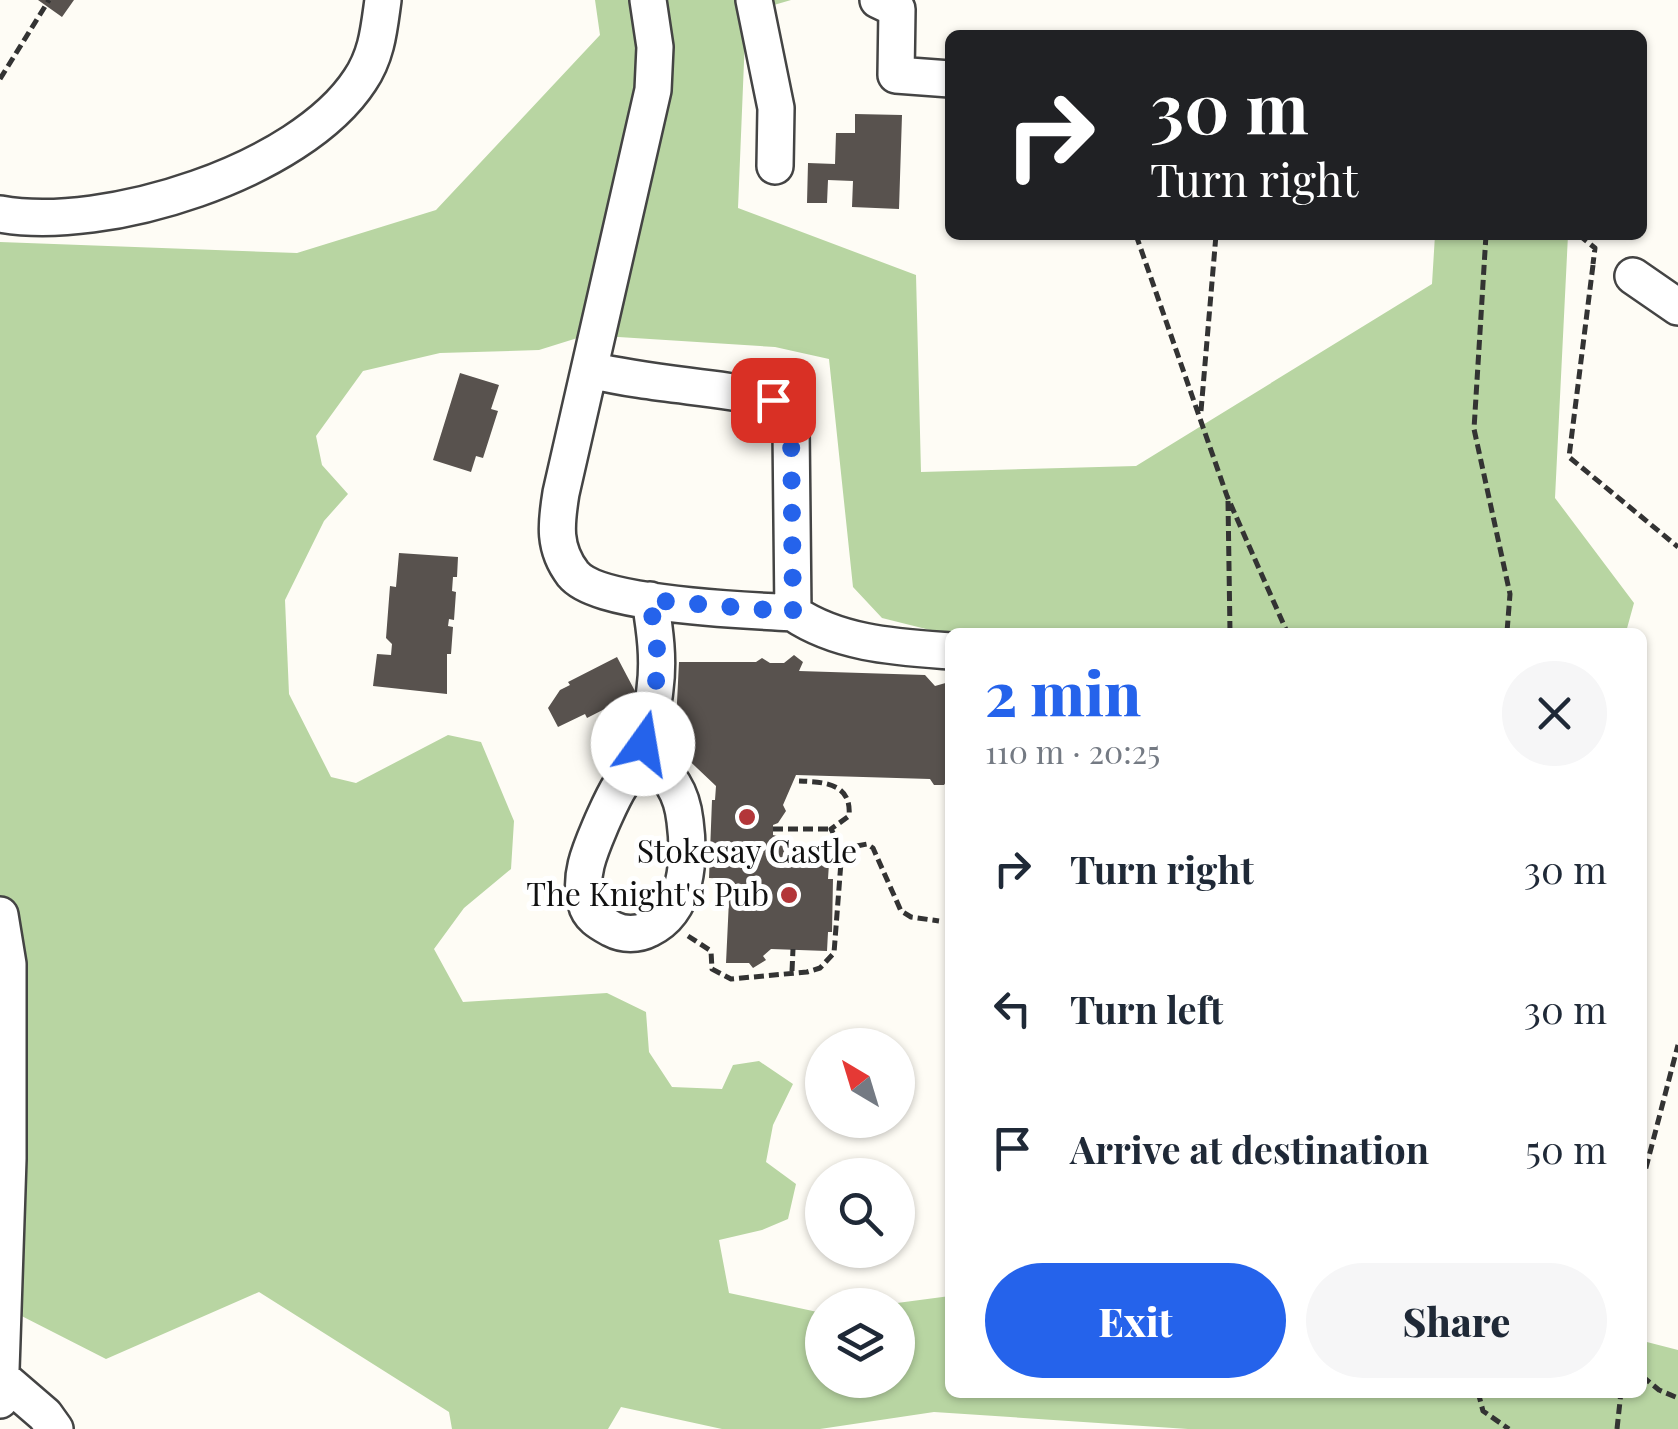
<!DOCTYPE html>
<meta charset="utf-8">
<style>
body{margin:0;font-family:"Playfair Display",serif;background:#f6f6f7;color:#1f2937;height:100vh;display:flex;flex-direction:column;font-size:38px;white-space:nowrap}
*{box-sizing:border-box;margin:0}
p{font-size:32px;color:#747a83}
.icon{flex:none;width:55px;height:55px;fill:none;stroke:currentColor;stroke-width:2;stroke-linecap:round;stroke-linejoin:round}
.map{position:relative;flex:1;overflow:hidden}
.sheet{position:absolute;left:945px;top:628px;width:702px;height:770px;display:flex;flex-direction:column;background:#fff;border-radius:15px;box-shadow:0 2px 8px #0004}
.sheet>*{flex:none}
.top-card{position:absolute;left:945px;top:30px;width:702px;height:210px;border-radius:15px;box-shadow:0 2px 8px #0004;background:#202124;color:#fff;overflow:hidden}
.needle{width:65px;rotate:322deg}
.controls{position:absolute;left:805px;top:1028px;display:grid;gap:20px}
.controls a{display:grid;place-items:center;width:110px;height:110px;border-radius:50%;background:#fff;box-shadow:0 2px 8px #0004;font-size:50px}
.pin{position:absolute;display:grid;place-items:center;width:85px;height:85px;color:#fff;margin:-42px;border-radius:20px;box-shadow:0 5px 15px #0006}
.me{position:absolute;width:110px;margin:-55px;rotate:13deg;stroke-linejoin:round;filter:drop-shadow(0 0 8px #0008)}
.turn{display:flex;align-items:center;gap:35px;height:210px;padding:0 40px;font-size:45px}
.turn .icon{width:130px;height:130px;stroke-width:2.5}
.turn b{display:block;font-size:70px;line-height:85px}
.round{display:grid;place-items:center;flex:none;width:105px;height:105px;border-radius:52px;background:#f6f6f7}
.summary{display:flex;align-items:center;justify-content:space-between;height:170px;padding:0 40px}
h1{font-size:60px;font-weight:800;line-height:75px;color:#2563eb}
.action{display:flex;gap:20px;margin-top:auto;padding:20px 40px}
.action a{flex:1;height:115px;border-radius:60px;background:#2563eb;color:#fff;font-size:40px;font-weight:800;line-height:115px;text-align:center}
.action a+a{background:#f6f6f7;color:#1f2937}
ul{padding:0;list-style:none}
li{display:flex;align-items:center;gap:30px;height:140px;padding:0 40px}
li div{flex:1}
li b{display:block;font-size:38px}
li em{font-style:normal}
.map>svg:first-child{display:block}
</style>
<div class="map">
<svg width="1678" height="1429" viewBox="0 0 1678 1429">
<rect width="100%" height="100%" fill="#fefcf5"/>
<path fill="#b8d5a2" d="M595,0H791L746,13L738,208L916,275L921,472L1136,466L1432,284L1435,235H1568L1555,498L1634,603L1626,632H950V635L882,618L853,587L829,359L775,347L587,335L539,350L440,353L363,371L316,436L322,465L348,494L324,521L285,600L289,694L331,777L356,783L448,735L481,742L514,821L511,869L464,908L434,949L463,1002L607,993L646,1012L649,1052L672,1087L722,1089L733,1065L759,1061L793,1084L773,1125L766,1162L796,1184L788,1219L762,1230L719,1240L729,1293L822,1313V1380H898V1305H882L950,1296V1392H1642L1643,1341L1678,1350V1429H1188L934,1412L820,1429H722L621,1407L608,1429H452L449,1412L259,1292L106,1359L0,1305V242L297,253L436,210L600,35Z"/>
<path fill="#58524e" d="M38,0H74L62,17Z
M855,114L902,115L899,209L852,207L853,181L828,180L827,203H807L808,163L835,164L836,133H855Z
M460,373L499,385L491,409L498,411L483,458L476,456L471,472L433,460Z
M399,553L458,557L457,577H453L452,591L456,592L454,620L449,619L448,626L453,627L451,654H447V694L373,686L377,654L391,655L392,644L386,638L390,586L396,587Z
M794,655L803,662L799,671L925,675L935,686L949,682L947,774L950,776L944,785H934L930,779L796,775L783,805L786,811L778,823L773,825V835L781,837L782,846L830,848L828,879H833L832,932H828L827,951L771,949L763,956L766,960L753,968L749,963H726L730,879L709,878L712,800H715L716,786L678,750L675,743L679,662H756L762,658L770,663H784Z
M617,657L636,693L587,718L585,714L558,727L548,708L560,690L570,685L568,682Z"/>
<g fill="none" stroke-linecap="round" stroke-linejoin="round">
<defs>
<path id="minor" d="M648,0L655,47L653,90L561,493C556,524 553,548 573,574C599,606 749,610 793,613C839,644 896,647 950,651
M754,0L776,108L775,166
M878,0L897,9L896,75L950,79
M0,214C105,233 300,172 360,80C377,55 379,29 383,0
M1633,276L1678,307
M591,370C651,385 713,386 773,399L791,428L793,613
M645,761C670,771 682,794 685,821C690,859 688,910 649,929C638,935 623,935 612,929C601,923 589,917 586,903C578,875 591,848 602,822C612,800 623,772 645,761C642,735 653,714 655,689C659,659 655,631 650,600
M0,915L8,964V1159L0,1400
M2,1378L45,1415L55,1429"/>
</defs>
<use href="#minor" stroke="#444" stroke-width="40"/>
<path stroke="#333" stroke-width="5" stroke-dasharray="10 5" stroke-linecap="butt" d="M0,79L49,0
M1136,235L1227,496L1287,632
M1486,235L1474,429L1510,594L1507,632
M1579,235L1595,248L1593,264
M1593,265L1569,457L1678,547
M1201,411L1216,235
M1228,501L1230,632
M773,829H830
M842,849L867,844L873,848L901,911L911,917L939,921
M688,936L711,951L712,969L731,979L807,972L820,968L834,953L842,849L831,829L849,816C852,783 824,782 799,781
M792,971L793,949
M1642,1183L1678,1045
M1642,1376L1659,1390L1678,1398
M1478,1392L1483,1411L1509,1429
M1617,1429L1621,1392"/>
<use href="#minor" stroke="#fff" stroke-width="35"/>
</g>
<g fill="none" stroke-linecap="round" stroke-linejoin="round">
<path stroke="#2563eb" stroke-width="18" stroke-dasharray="0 32.4" d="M643,744L655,695L658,656L650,600L793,612L791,428L773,400"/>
</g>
<g fill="#b33639" stroke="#fff" stroke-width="4">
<circle cx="747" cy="817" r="10"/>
<circle cx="789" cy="895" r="10"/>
</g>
<g text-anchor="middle" stroke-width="10" stroke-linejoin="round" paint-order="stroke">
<g font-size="32" fill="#111" stroke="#fff">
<text x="747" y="863">Stokesay Castle</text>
<text x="769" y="906" text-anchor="end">The Knight's Pub</text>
</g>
</g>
</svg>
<div class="controls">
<a><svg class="needle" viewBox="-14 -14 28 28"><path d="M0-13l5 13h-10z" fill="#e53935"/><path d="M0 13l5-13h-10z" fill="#747a83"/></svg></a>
<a><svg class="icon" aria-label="search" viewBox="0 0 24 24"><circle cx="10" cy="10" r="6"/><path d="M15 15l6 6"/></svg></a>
<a><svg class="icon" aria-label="layers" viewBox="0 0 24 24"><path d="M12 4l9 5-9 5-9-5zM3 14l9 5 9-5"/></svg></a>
</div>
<div class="pin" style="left:773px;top:400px;background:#d93025"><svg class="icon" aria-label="arrive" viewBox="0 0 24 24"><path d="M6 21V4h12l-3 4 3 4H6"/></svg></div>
<svg class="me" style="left:643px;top:744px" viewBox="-20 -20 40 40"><circle r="19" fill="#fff"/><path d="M0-13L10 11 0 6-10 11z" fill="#2563eb"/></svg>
<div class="top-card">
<div class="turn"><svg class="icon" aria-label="right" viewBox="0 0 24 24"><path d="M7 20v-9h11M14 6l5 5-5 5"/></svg><div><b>30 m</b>Turn right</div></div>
</div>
<section class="sheet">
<div class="summary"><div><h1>2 min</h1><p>110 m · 20:25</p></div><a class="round"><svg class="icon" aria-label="close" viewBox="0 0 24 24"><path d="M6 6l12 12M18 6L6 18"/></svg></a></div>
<ul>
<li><svg class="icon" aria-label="right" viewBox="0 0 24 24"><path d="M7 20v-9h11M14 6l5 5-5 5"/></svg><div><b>Turn right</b></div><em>30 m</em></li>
<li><svg class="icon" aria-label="left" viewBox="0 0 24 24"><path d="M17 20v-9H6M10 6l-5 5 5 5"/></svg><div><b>Turn left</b></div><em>30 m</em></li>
<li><svg class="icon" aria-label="arrive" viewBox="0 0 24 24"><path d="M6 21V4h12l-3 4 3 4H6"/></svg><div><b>Arrive at destination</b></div><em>50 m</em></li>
</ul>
<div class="action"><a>Exit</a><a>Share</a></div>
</section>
</div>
